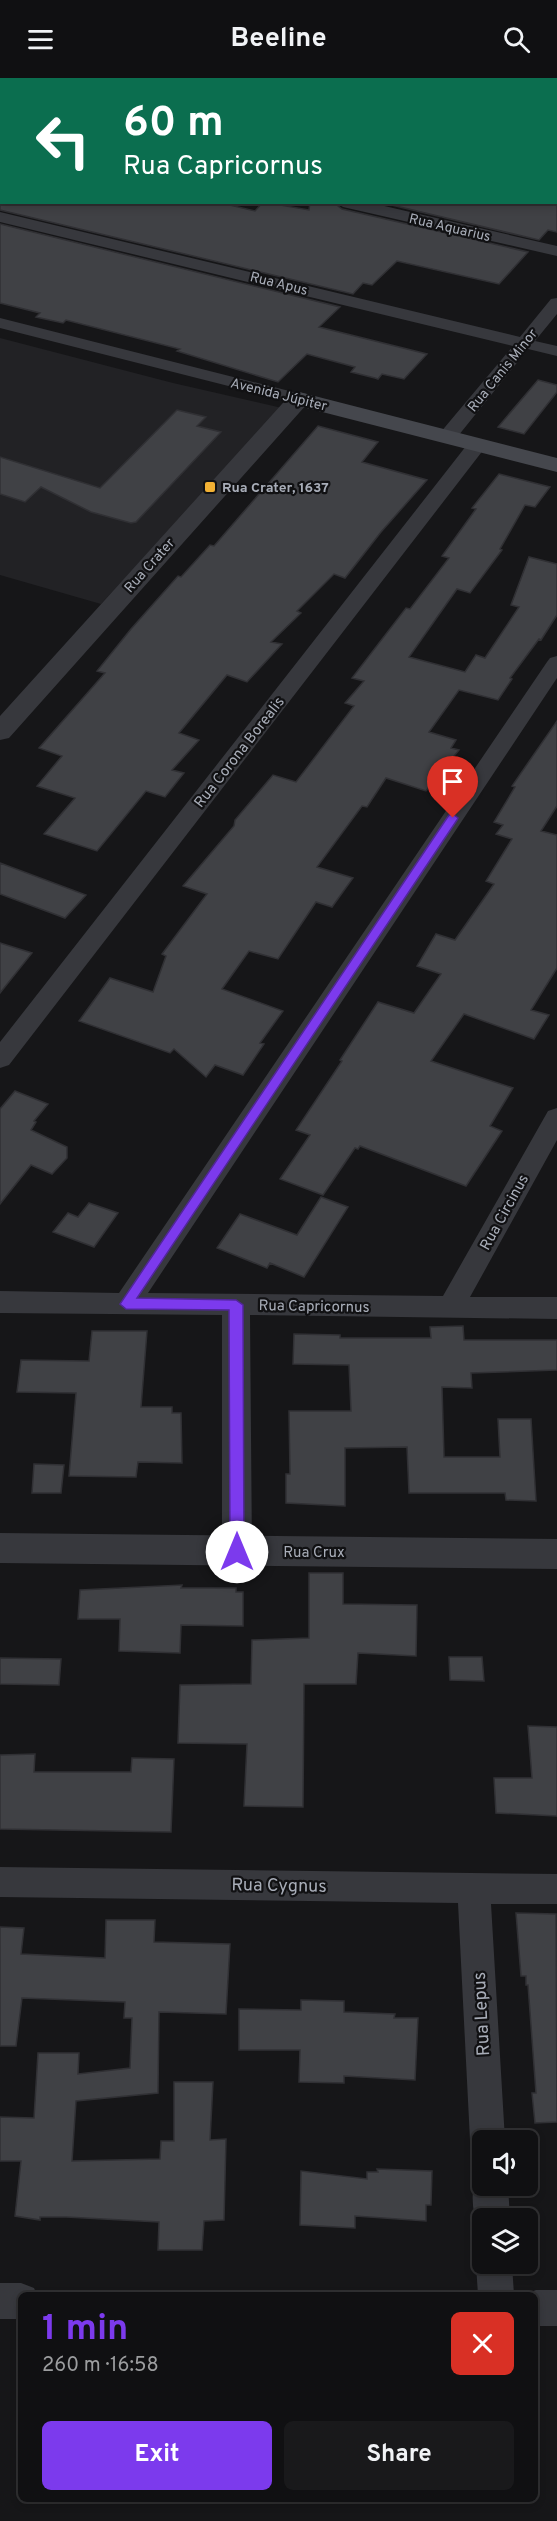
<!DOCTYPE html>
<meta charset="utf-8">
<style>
body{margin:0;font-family:Overpass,sans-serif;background:#19191b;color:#f1f3f6;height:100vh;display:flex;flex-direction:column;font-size:22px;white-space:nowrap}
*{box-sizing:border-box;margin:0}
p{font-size:20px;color:#9c9d9f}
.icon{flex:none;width:33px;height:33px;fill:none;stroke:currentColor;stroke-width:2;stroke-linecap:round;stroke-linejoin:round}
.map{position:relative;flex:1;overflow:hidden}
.sheet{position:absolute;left:18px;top:2214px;width:520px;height:210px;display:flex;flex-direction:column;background:#101012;border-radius:9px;box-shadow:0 3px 9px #0003,0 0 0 2px #303032}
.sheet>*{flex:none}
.top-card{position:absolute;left:0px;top:0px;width:558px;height:126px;box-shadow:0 3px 9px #0003,0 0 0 2px #303032;background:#0b6e4f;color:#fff;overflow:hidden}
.fabs{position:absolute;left:472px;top:2052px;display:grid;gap:12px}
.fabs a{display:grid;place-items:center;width:66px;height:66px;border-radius:9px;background:#101012;box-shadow:0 3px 9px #0003,0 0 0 2px #303032;font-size:30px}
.pin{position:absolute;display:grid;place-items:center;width:51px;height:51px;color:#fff;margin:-62px -26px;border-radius:50% 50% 50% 0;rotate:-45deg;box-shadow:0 0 6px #0007}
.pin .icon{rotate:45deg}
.me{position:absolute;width:66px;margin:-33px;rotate:0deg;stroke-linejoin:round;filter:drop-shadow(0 0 4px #0008)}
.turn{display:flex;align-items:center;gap:21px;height:126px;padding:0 24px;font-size:27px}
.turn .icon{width:78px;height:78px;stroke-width:2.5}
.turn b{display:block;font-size:42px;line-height:51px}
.round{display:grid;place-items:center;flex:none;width:63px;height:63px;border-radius:9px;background:#19191b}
.headline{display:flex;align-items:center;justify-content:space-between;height:102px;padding:0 24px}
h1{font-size:36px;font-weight:700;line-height:45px;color:#7c3aed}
.primary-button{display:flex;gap:12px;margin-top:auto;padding:12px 24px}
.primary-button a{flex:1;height:69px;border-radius:9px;background:#7c3aed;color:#fff;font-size:24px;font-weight:700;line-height:69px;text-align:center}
.primary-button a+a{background:#19191b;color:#f1f3f6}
header{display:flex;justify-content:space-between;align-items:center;height:78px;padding:0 24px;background:#101012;font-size:27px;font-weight:700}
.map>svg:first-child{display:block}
</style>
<header><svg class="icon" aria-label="menu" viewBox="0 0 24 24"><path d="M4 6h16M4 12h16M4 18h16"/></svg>Beeline<svg class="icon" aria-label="search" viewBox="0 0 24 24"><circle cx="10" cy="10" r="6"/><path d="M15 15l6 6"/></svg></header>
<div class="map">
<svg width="557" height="2443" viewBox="0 0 557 2443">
<rect width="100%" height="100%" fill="#161618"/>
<path fill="#222225" d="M0,260L173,305L282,330L101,526L0,497Z"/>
<path fill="#404145" stroke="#303034" stroke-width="1.5" d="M0,124H217L255,133L263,124L309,132L310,124H333L342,131L528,174L499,206L397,183L372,207L363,205L353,216L0,132Z
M379,124H557V154L548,152L539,162Z
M0,146L340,229L319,249L427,276L404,301L382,296L378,301L375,300L351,294L355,289L307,276L278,304L177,273L180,271L66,242L63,245L36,239L40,235L0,225Z
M538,302L557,307V314L524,356L498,349Z
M177,332L206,339L197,348L221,354L136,444L131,445L91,434L41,409L25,424L0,416V379L100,410Z
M318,348L378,364L362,384L427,402L381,454L345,500L334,496L297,533L301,535L271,564L282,566L247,604L227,597L179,655L199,662L172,692L184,695L165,719L146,713L97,773L44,756L75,720L37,708L62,678L39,670L105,595L97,593L131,551L178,498L181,499L210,467L214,468Z
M499,396L550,409L535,429L525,427L500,471L502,472L470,515L457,511L409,579L465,594L476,577L485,580L519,529L511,527L529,479L557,486V537L541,562L539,561L510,600L512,601L498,622L459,612L429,654L456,662L451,670L459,672L426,713L386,700L367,729L362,728L317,789L353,800L332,829L316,824L278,881L249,873L222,911L283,933L260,965L264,966L243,997L215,987L206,999L174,971L170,975L79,943L110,900L153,914L166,878L162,876L207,816L183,808L234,748L235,742L273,697L296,704L354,628L345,625L364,603L352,600L406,530L410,531L449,480L442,478L476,431L472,430Z
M557,643V728L541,753L557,757V890L531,932L549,937L534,961L464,936L431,983L513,1010L490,1048L502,1053L466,1108L360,1068L358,1071L355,1070L323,1117L280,1101L310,1057L296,1052L342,983L340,982L378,924L414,935L441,896L417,888L436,856L455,862L494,806L486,803L512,761L496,756L503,747L494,744L515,709L512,708Z
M0,785L86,817L65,840L0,816Z
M0,865L32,875L0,915Z
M15,1013L48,1026L34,1043L36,1044L31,1052L67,1069V1080L52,1096L31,1087L0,1126V1031Z
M321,1119L348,1129L304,1199L270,1185L267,1190L217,1170L240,1136L297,1157Z
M89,1125L118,1135L94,1169L53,1154L68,1135L78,1139Z
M463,1248L464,1262H557V1292L471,1295L472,1310L442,1309L444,1379H500L498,1341H531L536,1423L506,1422L505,1415H409L407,1369L345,1370V1428L286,1425V1396H290L289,1333H351L349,1287L293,1286L294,1256L340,1257V1260H431L430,1249Z
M92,1253H147L141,1329H172V1335H181L182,1385L138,1384L136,1399L69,1398L76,1315L17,1314L21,1282L89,1283Z
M34,1386L64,1387L61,1415H32Z
M309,1495H343V1526L417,1527L416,1578L358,1575L356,1606H304L303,1729L244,1728L247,1666L178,1665L180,1607L251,1606L252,1562L309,1560Z
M182,1507L181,1510H236V1514H243V1548L181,1547L180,1575L119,1573L120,1541H78L80,1512Z
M449,1579H482L484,1603L450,1602Z
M0,1580L61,1581L59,1607L0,1606Z
M528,1648L557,1649V1738L496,1735L494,1700H532Z
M35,1676L34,1694H131L132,1680L174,1681L171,1754L0,1751V1677Z
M516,1835L556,1836L557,2044L535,2045L532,2015H536L528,1907H526V1898H521Z
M106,1842H155L154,1864L230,1866L226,1936L159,1934L158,2015L76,2023L72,2083L160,2081L161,2063H174V2004H213L210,2062L226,2061L224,2142L204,2143L202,2172H158L159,2144L66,2139H40V2142L15,2138L21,2083H0V2039L34,2040L38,1975H79L78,1996L130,1990L132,1940H124L125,1924L22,1920L16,1968H0V1849L24,1850L21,1876L105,1880Z
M301,1922L344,1923V1934L395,1936L394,1940H418L415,2002L344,1998V2005L299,2004L300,1972H239V1931L301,1932Z
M377,2091L432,2093L431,2127H426V2143L355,2138V2150L300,2147L301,2093L367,2101V2094H378Z"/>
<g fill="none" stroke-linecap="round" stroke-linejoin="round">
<path fill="#37383d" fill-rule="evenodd" d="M196,0H217L218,2H197Z
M282,0H298L282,2Z
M0,42H2V52H0Z
M556,71H557V81H556Z
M335,124H367L557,168V178L343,129Z
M0,134L520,259L551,221L557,220V236L535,263L557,268V278L528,271L454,363H440L438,359L440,355L513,268L0,144Z
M0,240L305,317L308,321L305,325L299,326L0,250Z
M477,361L484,363L486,367L484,371L9,987L0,990V964L470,363Z
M557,578V600L148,1215L443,1218L548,1033L557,1030V1062L470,1219H557V1241L250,1237L252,1474L247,1483L237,1486L227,1483L222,1474V1237L0,1235V1213L119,1215L547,584L550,580Z
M0,1789L557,1796V1826H491L505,2062H483V2078L476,2074L470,2062L458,1825L0,1819Z
M483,2093V2108H508L510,2140H483V2154L479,2153C472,2134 470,2114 477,2095Z
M483,2172V2186H512L514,2217H478L476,2186Z
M0,2205H21L34,2210L37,2217H21V2241H0Z
M536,2212H557V2248H536V2217H523Z"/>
<path fill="#37383d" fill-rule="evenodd" d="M299,314L307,316L310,321L307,326L9,660L0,662V638L291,316Z
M0,1455L557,1461V1491L0,1485Z"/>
<path fill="#45474d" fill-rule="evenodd" d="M299,314L557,380V394L291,326L288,321L291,316Z"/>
</g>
<path fill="#7c3aed" stroke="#51269a" stroke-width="1.5" d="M453,736L458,740L457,742L137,1220L236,1222L243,1227L244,1474L242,1478L237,1480L232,1478L230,1474L229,1232L126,1231L120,1226L449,737Z"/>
<rect fill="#f2b134" stroke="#111113" stroke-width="2" x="204" y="403" width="12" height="12" rx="3"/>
<g text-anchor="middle" stroke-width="4.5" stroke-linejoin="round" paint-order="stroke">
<g font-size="14" fill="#a8adb8" stroke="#111113">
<text transform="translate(450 149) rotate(13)" y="5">Rua Aquarius</text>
<text transform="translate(279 205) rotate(14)" y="5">Rua Apus</text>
<text transform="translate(502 292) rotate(-51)" y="5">Rua Canis Minor</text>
<text transform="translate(279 316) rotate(14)" y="5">Avenida Júpiter</text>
<text transform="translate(149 487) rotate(-48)" y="5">Rua Crater</text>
</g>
<g font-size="14" font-weight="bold" fill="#a8adb8" stroke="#111113" text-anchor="start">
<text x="222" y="414">Rua Crater, 1637</text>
</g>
<g font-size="15" fill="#a8adb8" stroke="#111113">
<text transform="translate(239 674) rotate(-52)" y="5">Rua Corona Borealis</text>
<text transform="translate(504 1134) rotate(-61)" y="5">Rua Circinus</text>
<text transform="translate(314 1228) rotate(1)" y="5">Rua Capricornus</text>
<text x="314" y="1479">Rua Crux</text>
</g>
<g font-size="18" fill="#a8adb8" stroke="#111113">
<text transform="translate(279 1807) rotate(1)" y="6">Rua Cygnus</text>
<text transform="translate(481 1936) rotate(-93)" y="6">Rua Lepus</text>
</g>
</g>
</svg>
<div class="fabs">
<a><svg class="icon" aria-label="sound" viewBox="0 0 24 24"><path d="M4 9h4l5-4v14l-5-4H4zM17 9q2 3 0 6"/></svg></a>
<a><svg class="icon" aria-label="layers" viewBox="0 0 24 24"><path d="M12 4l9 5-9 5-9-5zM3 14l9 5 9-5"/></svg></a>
</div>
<div class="pin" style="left:453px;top:740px;background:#d93025"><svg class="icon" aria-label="arrive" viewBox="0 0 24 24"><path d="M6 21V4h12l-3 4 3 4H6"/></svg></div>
<svg class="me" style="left:237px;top:1474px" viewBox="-20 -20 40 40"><circle r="19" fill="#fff"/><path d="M0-13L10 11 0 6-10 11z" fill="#7c3aed"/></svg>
<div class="top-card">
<div class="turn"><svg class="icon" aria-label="left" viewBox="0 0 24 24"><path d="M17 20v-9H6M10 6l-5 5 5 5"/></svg><div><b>60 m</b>Rua Capricornus</div></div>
</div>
<section class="sheet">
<div class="headline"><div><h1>1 min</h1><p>260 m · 16:58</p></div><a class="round" style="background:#d93025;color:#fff"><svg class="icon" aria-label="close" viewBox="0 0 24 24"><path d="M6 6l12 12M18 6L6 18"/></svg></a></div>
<div class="primary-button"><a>Exit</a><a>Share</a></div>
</section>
</div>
